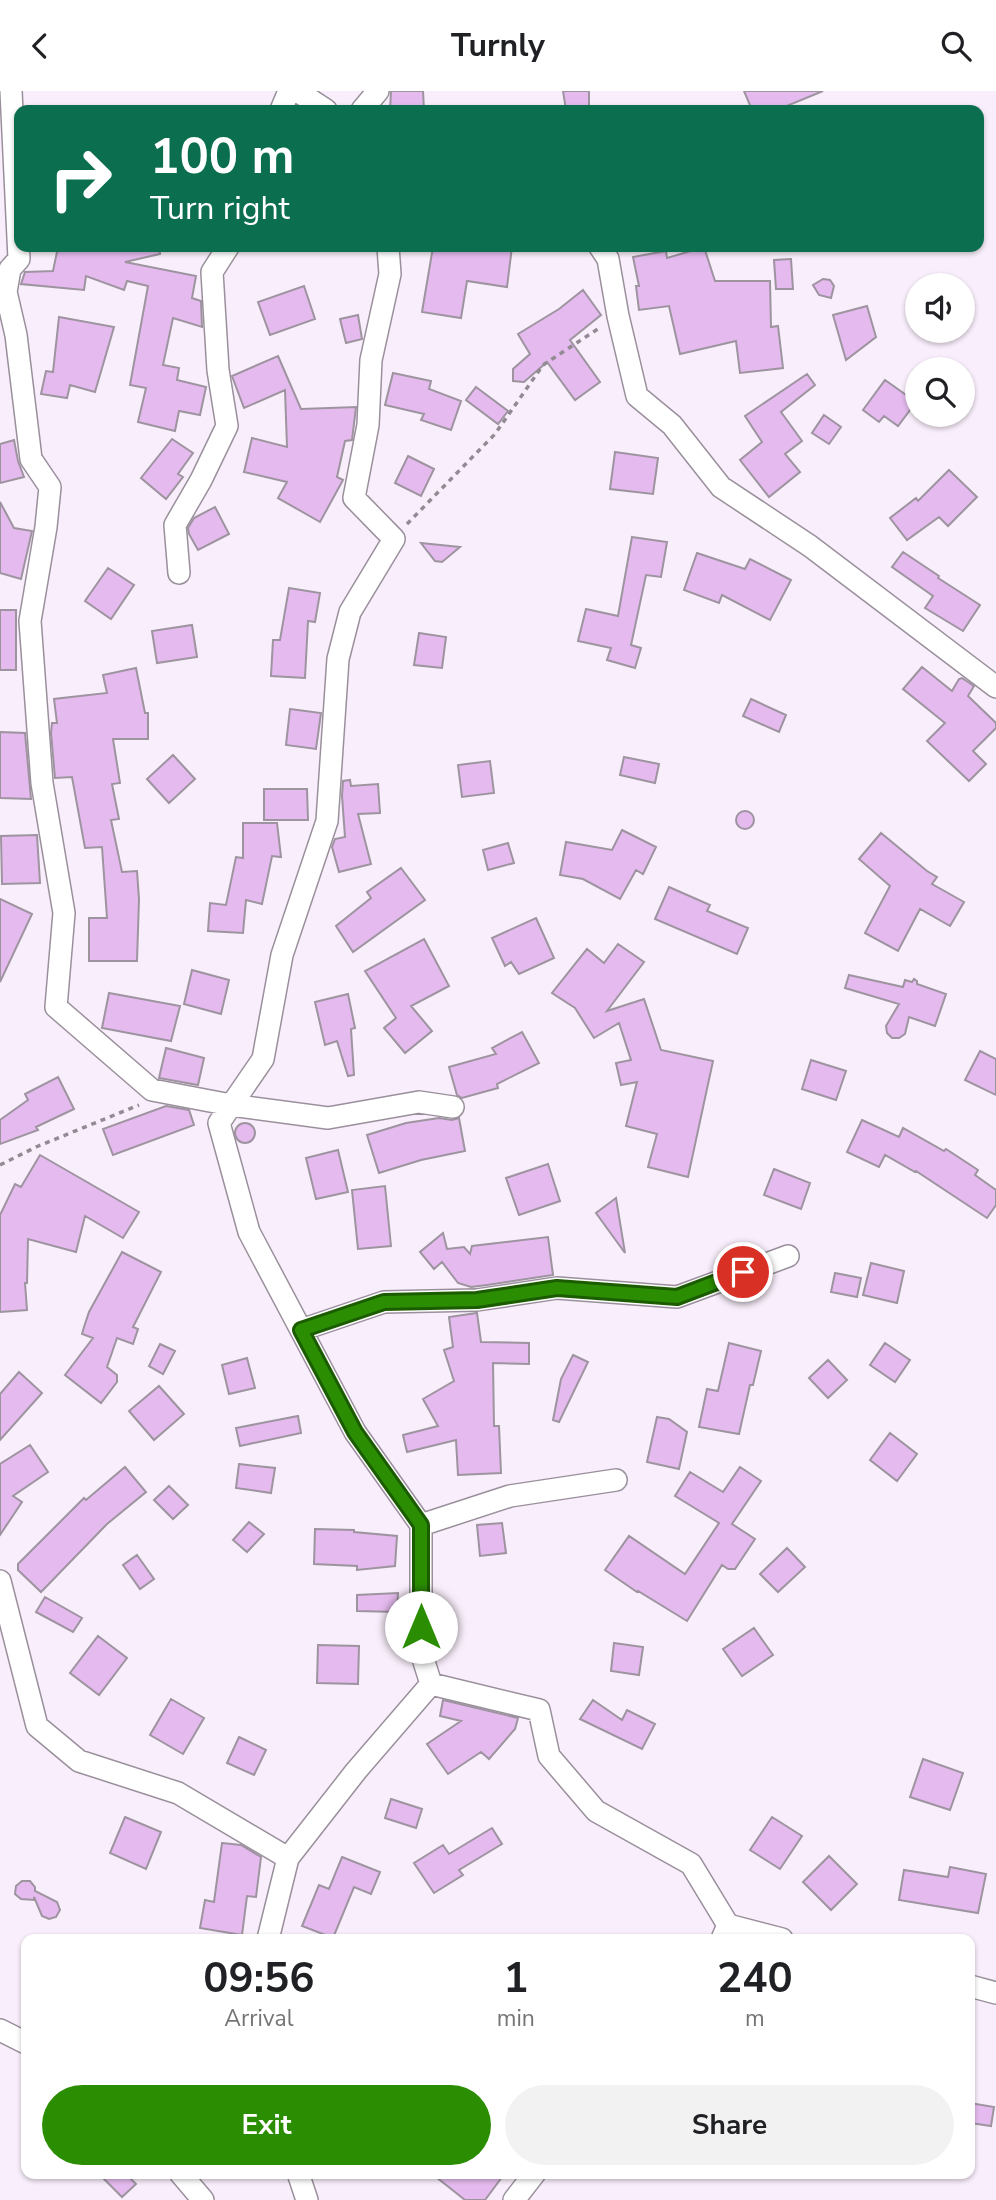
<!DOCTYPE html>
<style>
body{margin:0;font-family:"Nunito Sans",sans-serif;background:#f2f2f2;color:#202124;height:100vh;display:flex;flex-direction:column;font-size:26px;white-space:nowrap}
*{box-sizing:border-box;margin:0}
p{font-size:23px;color:#757577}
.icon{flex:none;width:38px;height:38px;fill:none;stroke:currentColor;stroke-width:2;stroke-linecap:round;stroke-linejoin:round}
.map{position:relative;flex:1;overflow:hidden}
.drawer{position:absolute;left:21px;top:1843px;width:954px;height:245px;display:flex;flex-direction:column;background:#fff;border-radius:14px;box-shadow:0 2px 5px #0004}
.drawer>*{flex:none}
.guide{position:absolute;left:14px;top:14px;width:970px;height:147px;border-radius:14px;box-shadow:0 2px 5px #0004;background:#0b6e4f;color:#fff;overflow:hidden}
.buttons{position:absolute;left:905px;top:182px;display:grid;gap:14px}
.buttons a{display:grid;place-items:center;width:70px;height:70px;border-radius:50%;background:#fff;box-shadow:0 2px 5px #0004;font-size:35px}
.pin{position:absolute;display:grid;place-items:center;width:60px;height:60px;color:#fff;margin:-30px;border:4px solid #fff;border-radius:50%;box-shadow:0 2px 7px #0007}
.me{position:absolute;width:77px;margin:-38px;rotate:0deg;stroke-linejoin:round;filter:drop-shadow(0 0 5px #0008)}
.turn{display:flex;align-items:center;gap:24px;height:147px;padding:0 21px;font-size:32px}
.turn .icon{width:91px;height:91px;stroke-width:2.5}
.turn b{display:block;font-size:49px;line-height:60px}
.eta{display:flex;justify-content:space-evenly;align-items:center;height:119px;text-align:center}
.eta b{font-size:42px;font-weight:700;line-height:49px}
.action{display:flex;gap:14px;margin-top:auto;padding:14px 21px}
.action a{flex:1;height:80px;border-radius:42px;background:#2b8d02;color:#fff;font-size:28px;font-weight:700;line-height:80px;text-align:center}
.action a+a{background:#f2f2f2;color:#202124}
header{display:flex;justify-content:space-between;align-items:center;height:91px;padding:0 21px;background:#fff;font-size:32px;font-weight:700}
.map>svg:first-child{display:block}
</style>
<header><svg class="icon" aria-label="back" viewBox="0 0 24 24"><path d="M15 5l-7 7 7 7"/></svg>Turnly<svg class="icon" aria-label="search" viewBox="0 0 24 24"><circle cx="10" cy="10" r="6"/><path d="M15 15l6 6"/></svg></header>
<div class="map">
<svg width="996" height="2109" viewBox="0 0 996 2109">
<rect width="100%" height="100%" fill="#f9eefb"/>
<path fill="#e5bbef" stroke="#9e94a0" stroke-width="2" d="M391,0H423L424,19H390Z
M563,0H589V19H566Z
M744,0H823L777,19H752Z
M58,156H159L160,163L125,171L196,185L192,207L201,210L202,236L173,227L163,274L179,277L177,289L206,296L200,324L179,320L175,340L138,331L146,297L130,294L148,195L127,190L124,199L86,185L84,199L21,193L25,181L53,180Z
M433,156H512L507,196L467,190L461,227L422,221Z
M704,156L715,190H770L771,236L778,235L783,277L740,282L736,250L680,263L669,215L639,219L636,195H639L633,166L666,160L667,167Z
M791,168L793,198H776L774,169Z
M823,188L830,189L834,195L831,207L819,204L813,194Z
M304,195L315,228L270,244L258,211Z
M583,199L601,224L570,249L600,291L575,309L547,271L524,291L513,290V278L530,263L518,243L559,218Z
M867,215L876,246L846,269L833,224Z
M358,224L362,248L346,252L340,228Z
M59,226L114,236L95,301L70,294L67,307L41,303L46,280L53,281Z
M278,265L301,318L356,316L352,349L345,350L337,386L343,389L320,431L278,407L287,391L244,381L252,347L287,356L285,299L244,317L232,285Z
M393,282L431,290L429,298L461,310L451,339L421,329L424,323L385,314Z
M807,283L815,294L781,321L802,350L785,363L800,381L769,406L740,369L762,351L745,325Z
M885,289L916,311L898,335L884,325L879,331L863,319Z
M476,296L508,320L498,333L466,309Z
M824,324L841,336L829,353L812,342Z
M172,348L193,362L178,383L183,386L166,408L141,387Z
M14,349L18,370L24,386L0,392V353Z
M615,361L658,367L653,403L610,398Z
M408,365L434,378L421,405L395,392Z
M949,379L977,406L948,435L939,426L907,449L890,427L916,407L918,410Z
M0,411L14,437L32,440L21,488L0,482Z
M215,416L229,443L198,459L189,443L188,437L194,427Z
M632,446L667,451L661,486L646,484L631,554L641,557L635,577L607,569L611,557L578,550L586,518L618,525Z
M421,452L460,456L442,471L435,470Z
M903,461L939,485L938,487L980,514L963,540L925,517L933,505L892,476Z
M697,462L745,478L750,468L791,489L770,529L722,504L719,512L684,499Z
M108,477L134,494L111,528L85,510Z
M289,497L320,502L315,531L308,530L305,587L271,585L273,549H280Z
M0,519H16V579H0Z
M192,534L197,566L157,572L152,540Z
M419,542L446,546L442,577L414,574Z
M922,576L952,600L959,588L962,587L974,595L968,605L996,632V637L973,660L986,673L969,690L927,650L945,632L903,598Z
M136,577L145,622H148V648H113L120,692L112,693L119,728L111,729L122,781L137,780L139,808L137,870H89V827H107L102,756L85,757L72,686L55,687L51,642L52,632H57L54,608L107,602L103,584Z
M751,608L786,624L779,641L743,625Z
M290,618L321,622L316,658L286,654Z
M0,641L25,642L31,708L0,707Z
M173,664L195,688L169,712L147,688Z
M624,666L659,673L655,692L620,684Z
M490,670L494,702L462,706L458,674Z
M350,689L351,695L378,693L380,722L358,723L371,773L339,781L332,756L335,748L345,746L342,705L343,690Z
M264,698H307L308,729H264Z
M736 729a9 9 0 1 1 18 0a9 9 0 1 1-18 0Z
M243,732H277L281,766L272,765L262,813L246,809L243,842L208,840L210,812L226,814L236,766L243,767Z
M622,739L656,756L643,783L636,779L620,808L583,788L560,784L566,751L612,759Z
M881,742L927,780L937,786L932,793L964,811L950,835L920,818L898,860L865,842L890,795L859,768Z
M37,744L40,792L2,793L1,745Z
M508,752L514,772L488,779L483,759Z
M401,777L425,809L353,861L336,835L371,807L367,801Z
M669,796L710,814L707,820L748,837L737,863L655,828Z
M0,808L32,823L0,891Z
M536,827L554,867L519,883L511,871L505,875L492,847Z
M424,848L449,895L411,915L432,940L405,962L384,937L396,927L365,880Z
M618,853L644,871L607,920L644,908L661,959L713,970L688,1086L648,1076L657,1043L626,1035L637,991L621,994L616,972L631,969L619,932L594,947L575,917L552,902L587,858L604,872Z
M192,879L229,889L221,923L184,913Z
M849,884L903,896L905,889L912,891L914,888L917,890V893L946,903L935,935L909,926L905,943L899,947H892L887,942L886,935L899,913L845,897Z
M109,902L180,915L171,950L102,937Z
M348,903L355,937L351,938L354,984L348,985L337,950L325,954L315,911Z
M522,941L539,972L497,993L498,997L462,1007L457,1004L449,976L496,963L492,957Z
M166,957L204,967L198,994L159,987Z
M980,960L996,968V1004L965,989Z
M811,969L846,980L836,1009L802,998Z
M58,986L74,1018L36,1036L38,1039L0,1053V1029L28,1009L25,1003Z
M166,1015L189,1019L194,1034L113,1064L103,1038Z
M439,1027L452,1029L459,1027L465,1060L421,1069L379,1082L367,1044L406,1032Z
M862,1029L899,1046L903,1037L944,1060L946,1058L978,1079L975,1084L996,1099V1114L987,1127L916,1080L915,1081L885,1064L879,1076L847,1061Z
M235 1042a10 10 0 1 1 20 0a10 10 0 1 1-20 0Z
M338,1059L348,1101L316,1108L306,1067Z
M40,1064L139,1121L123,1147L85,1125L76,1161L28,1148L27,1192H25L27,1219L0,1221V1124L15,1093L21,1096Z
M548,1073L560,1110L519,1124L506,1087Z
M774,1078L810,1092L801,1118L764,1104Z
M385,1095L391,1155L358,1158L352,1099Z
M616,1107L625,1162L596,1122Z
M443,1142L447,1158L464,1156L470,1163L472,1155L548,1146L553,1184L487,1194L471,1196L458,1192L442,1171L434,1178L420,1161Z
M122,1161L161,1181L133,1236L138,1238L133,1253L117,1247L107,1276L117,1284V1291L101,1312L65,1284L93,1247L82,1243L84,1236L89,1221Z
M871,1172L904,1180L897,1212L863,1204Z
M835,1182L861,1187L857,1206L831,1201Z
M477,1222L481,1251L529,1252V1273L493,1272L494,1335H499L501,1382L458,1384L456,1349L407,1361L403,1344L438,1335L423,1308L454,1290L444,1259L453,1256L449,1226Z
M729,1252L761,1260L753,1294H750L739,1343L699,1336L707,1298L718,1300Z
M885,1252L910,1269L895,1291L870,1274Z
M160,1253L175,1260L163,1283L149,1275Z
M573,1264L588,1271L559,1331L553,1329L561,1288Z
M247,1267L255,1297L229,1303L222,1274Z
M828,1269L847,1289L828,1307L809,1287Z
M19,1281L42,1302L0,1349V1303Z
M159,1295L184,1323L154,1349L129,1320Z
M298,1325L301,1342L240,1355L236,1337Z
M657,1326L669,1328L687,1341L679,1378L647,1371Z
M890,1342L917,1363L897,1390L870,1369Z
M30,1354L48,1381L13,1405L22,1411L0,1444V1373Z
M239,1373L275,1377L271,1402L236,1397Z
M125,1376L146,1401L107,1433L41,1501L18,1479V1473L84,1407L86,1409Z
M740,1376L761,1390L732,1433L755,1448L735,1478H728L722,1474L687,1530L638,1500L637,1501L605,1479L629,1445L685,1483L719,1432L675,1405L690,1381L723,1401Z
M169,1395L188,1414L173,1428L154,1409Z
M249,1431L264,1443L247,1461L233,1449Z
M502,1432L506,1462L480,1465L477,1434Z
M315,1438L354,1439V1441L397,1445L395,1475L357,1479V1475L314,1473Z
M787,1457L805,1476L778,1501L760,1483Z
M137,1464L154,1488L140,1498L123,1474Z
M398,1502L397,1521L357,1520V1504Z
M45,1506L82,1527L73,1541L36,1521Z
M754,1537L773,1564L742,1585L723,1558Z
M98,1545L127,1567L99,1604L70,1582Z
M614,1552L643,1556L639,1584L611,1580Z
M318,1554L359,1555L358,1593L317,1592Z
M171,1608L204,1627L183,1663L150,1644Z
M443,1609L518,1627L515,1638L489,1668L481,1661L448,1683L427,1653L461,1630L440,1625Z
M593,1609L622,1629L627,1619L655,1633L642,1658L580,1628Z
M239,1646L266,1659L254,1684L227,1672Z
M923,1668L963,1682L950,1719L910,1706Z
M391,1708L422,1718L416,1737L385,1727Z
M125,1726L161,1741L146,1778L110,1762Z
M772,1726L802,1745L780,1778L750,1759Z
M492,1737L502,1753L459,1779L463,1784L434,1802L414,1772L443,1754L449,1763Z
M222,1752L241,1754L261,1766L256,1806L247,1805L242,1844L200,1837L205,1809L214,1811Z
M829,1765L857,1793L831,1819L803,1791Z
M342,1766L380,1781L371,1803L354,1796L333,1847L302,1835L319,1794L329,1798Z
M950,1776L986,1783L978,1822L899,1809L904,1779L948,1786Z
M22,1790H30L35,1796V1800L57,1811L60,1819L56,1826L49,1828L42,1825L34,1806V1809L21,1808L15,1803L16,1795Z
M970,2012L994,2016L991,2035L970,2032Z
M98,2082H125L136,2093L122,2106Z
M431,2082H505L485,2109H465Z"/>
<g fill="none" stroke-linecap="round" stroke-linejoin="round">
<defs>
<path id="street" d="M11,0L19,168L10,178L6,201L16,244L31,368L50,396L46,436L30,530L42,692L64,822L56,916L152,999L231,1014L328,1027L419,1011L453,1016
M297,0L326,19
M281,19L289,0
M362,19L378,0
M600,156L608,168L618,225L637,305L672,334L721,396L810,455L996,596
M179,482L175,434L201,389L227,335L218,279L212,181L228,156
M301,1239L384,1211L477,1209L557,1197L677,1206L788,1165
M421,1434L510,1405L616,1389
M0,1490L37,1635L79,1670L178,1702L288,1767
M431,1593L539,1619L549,1665L596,1720L691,1773L728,1834L722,1848
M728,1834L782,1848
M268,1848L288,1767L356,1680L431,1593L421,1561V1434L355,1341L249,1141L219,1032L263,968L282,864L327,730L338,568L350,521L394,448L354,407L368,334L371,269L390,183L388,156
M970,1895L996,1902
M0,1939L26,1952
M180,2082L203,2109
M298,2082L307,2109
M514,2109L535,2082"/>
</defs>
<use href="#street" stroke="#9a909c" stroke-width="24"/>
<path stroke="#938b94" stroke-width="3.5" stroke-dasharray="5 5" stroke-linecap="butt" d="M407,433L495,343L543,274L601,236
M0,1074L36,1056L139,1014"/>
<use href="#street" stroke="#fff" stroke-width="21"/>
</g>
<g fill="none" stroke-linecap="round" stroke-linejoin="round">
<defs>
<path id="route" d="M421,1536V1434L355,1341L301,1239L384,1211L477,1209L557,1197L677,1206L743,1181"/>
</defs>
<use href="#route" stroke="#1c5c01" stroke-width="18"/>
<use href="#route" stroke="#2b8d02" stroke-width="12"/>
</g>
</svg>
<div class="buttons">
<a><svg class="icon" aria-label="sound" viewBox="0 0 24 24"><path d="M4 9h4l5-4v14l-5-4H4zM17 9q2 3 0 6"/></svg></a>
<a><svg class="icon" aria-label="search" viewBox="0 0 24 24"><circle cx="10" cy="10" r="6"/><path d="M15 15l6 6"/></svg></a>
</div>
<div class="pin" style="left:743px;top:1181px;background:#d93025"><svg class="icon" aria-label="arrive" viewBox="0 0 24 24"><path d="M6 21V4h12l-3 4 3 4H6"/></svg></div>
<svg class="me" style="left:421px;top:1536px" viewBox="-20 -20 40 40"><circle r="19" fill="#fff"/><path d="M0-13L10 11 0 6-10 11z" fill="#2b8d02"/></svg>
<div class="guide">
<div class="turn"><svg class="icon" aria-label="right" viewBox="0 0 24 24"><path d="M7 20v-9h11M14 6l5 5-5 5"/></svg><div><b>100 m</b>Turn right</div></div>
</div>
<section class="drawer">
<div class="eta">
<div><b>09:56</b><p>Arrival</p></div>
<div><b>1</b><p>min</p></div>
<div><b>240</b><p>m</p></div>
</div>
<div class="action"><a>Exit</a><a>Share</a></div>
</section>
</div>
